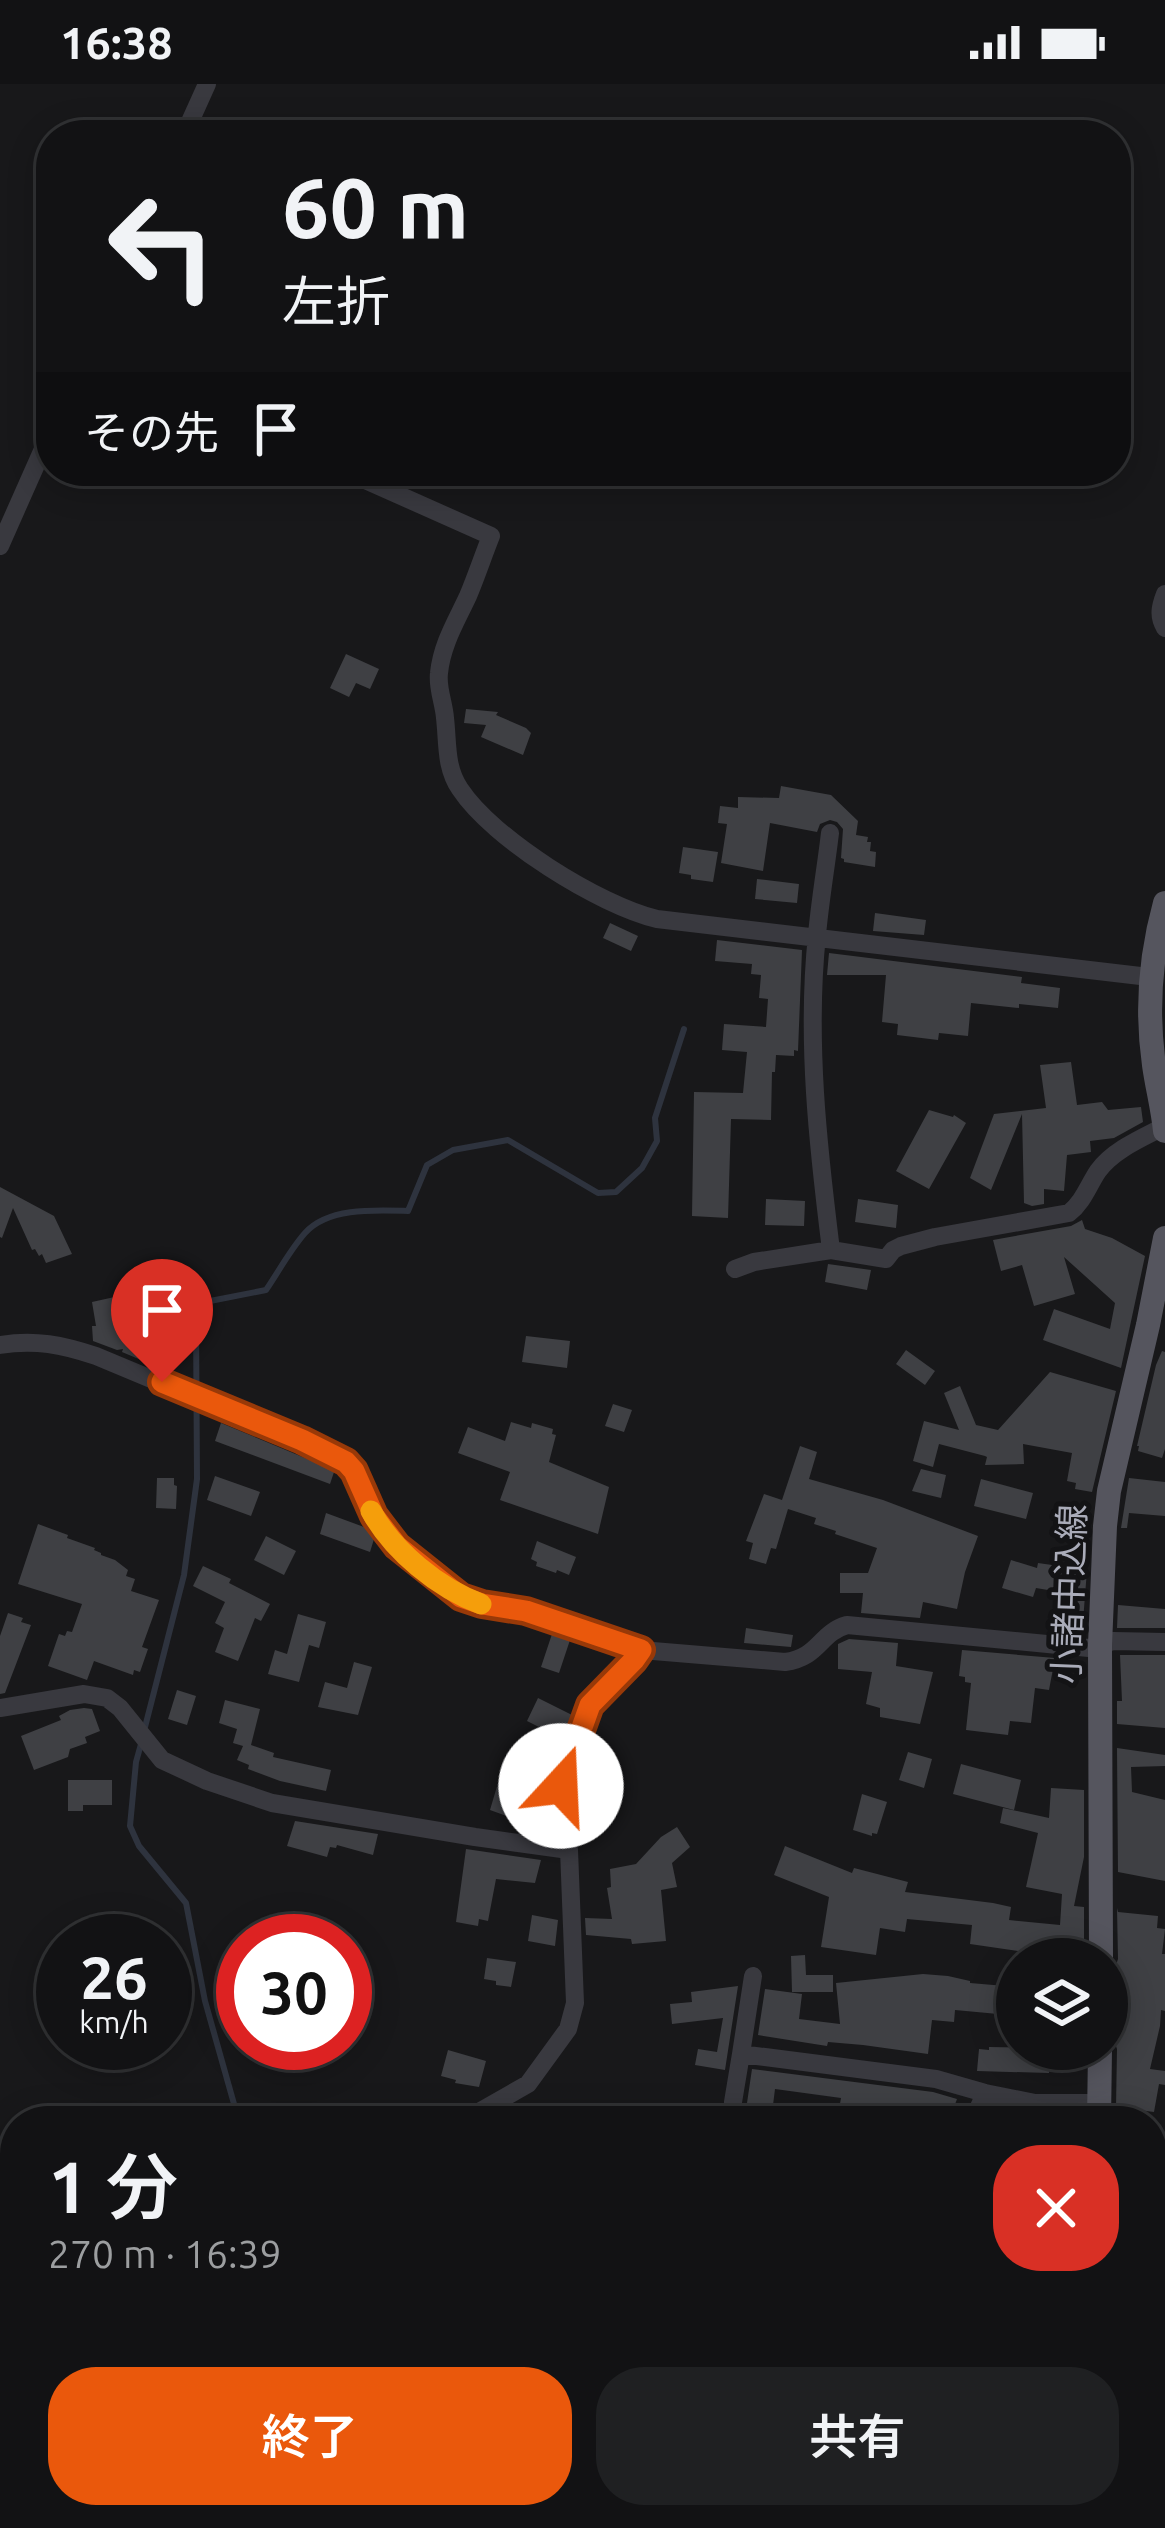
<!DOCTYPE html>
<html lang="ja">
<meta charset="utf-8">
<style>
body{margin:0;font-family:Ubuntu,"Noto Sans JP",sans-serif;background:#1f2022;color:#f1f3f6;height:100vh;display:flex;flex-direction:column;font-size:45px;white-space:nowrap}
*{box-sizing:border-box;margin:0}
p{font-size:39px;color:#9c9ea0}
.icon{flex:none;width:66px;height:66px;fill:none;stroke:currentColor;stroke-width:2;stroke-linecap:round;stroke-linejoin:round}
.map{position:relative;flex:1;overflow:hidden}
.drawer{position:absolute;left:0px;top:2022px;width:1167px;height:423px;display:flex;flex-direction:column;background:#121214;border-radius:48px 48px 0 0;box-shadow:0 6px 30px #0003,0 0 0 3px #313234}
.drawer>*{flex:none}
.top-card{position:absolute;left:36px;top:36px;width:1095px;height:366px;border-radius:48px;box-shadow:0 6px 30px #0003,0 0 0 3px #313234;background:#121214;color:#f1f3f6;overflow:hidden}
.controls{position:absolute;left:996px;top:1854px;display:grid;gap:24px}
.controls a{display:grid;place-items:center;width:132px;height:132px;border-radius:50%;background:#121214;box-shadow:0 6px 30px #0003,0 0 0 3px #313234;font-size:60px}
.speed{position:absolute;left:36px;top:1830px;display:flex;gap:24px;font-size:60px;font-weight:700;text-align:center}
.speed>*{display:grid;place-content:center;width:156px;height:156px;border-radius:50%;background:#121214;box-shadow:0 6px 30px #0003,0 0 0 3px #313234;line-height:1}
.speed small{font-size:30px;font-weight:400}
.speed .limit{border:18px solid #d22;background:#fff;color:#111}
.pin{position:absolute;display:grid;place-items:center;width:102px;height:102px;color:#fff;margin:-123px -51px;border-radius:50% 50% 50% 0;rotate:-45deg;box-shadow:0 0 12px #0007}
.pin .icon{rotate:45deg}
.me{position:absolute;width:132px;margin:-66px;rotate:20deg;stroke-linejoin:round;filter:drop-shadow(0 0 9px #0008)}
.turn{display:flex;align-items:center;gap:42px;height:252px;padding:0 48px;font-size:54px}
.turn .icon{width:156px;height:156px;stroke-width:2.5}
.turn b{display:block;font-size:84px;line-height:102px}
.then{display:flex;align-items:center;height:114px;padding:0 48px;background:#0003;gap:24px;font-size:45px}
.round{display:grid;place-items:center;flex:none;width:126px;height:126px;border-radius:48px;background:#1f2022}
.summary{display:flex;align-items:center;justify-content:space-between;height:204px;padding:0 48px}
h1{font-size:72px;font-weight:600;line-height:90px}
.cta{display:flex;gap:24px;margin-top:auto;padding:24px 48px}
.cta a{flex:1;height:138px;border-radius:48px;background:#ea580c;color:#fff;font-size:48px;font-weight:600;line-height:138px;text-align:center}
.cta a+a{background:#1f2022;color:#f1f3f6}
.status{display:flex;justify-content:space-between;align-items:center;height:84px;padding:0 60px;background:#121214;direction:ltr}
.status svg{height:33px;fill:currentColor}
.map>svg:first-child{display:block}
</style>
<div class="status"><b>16:38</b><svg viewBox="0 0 49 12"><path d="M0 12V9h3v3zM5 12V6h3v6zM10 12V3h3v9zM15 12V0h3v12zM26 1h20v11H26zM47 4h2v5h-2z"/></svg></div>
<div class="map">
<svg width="1165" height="2444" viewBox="0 0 1165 2444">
<rect width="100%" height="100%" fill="#18181a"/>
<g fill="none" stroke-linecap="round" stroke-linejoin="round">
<path stroke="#2e333e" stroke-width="6" d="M144,1647L184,1491L197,1395L196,1236L205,1218L266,1206C279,1187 290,1166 305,1149C328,1123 376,1126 408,1127L427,1081L453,1066L508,1056L598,1109L616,1108L642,1084L657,1057L655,1034L684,945
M141,1660L136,1678L130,1742L139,1762L186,1819L205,1917L236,2027L243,2037"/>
</g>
<path fill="#3f4044" d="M346,570L379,585L370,605L356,599L349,613L330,604Z
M466,625L498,628L496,631L526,644L531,649L523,671L481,653L486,641L464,639Z
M781,702L831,711L858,737L856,751L868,753L867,758H871L870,767L876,768L875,783L844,778V775L841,774L843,745L837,738L830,736L820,740L817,748L770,739L763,787L721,779L727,740L718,739L720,722L738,724V713L779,714Z
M683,763L718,768L713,798L691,795V791L679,789Z
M757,795L799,800L797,819L755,815Z
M875,829L926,836L924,851L873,847Z
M610,839L638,852L631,867L603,854Z
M717,856L802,866L798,967L794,966V972L776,971L775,988H772L771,1036L731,1035L728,1134L692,1132L694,1008L743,1009L747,968L722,966L724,940L766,943L768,915L759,914L761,891L751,890L752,880L715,877Z
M829,869L1022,893L1021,899L1060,904L1058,924L1019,920V924L971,919L968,952L939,949L938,956L897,951L898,940L882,938L886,891H827Z
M1071,978L1077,1021L1102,1018L1108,1026L1141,1023L1143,1038L1114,1054L1090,1057L1091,1068L1067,1071L1064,1107L1044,1105V1120L1032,1122L1024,1119L1022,1030L991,1106L970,1094L994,1030L1046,1024L1040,981Z
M929,1026L953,1033L954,1031L966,1039L929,1105L896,1087Z
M0,1103L54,1132L72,1170L46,1179L42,1170L39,1172L35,1165L32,1166L13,1124L2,1154L0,1153Z
M766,1115L805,1117L804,1142L765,1141Z
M858,1115L898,1121L896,1144L855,1138Z
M1082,1136L1085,1145L1112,1154L1145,1172L1121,1284L1043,1256L1054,1225L1110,1245L1115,1219L1064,1173L1075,1210L1034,1222L1022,1181L1001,1187L993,1156L1071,1142Z
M828,1180L871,1186L867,1206L825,1198Z
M119,1212L124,1240L186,1237L187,1266L175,1267L167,1287L122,1268L123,1265L117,1266L93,1257L92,1242H96L92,1218Z
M526,1252L570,1257L567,1284L522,1278Z
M906,1266L935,1287L925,1301L896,1280Z
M1162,1267L1165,1268V1365L1162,1374L1138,1367L1139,1362H1137L1156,1281Z
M1050,1288L1116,1307L1092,1408L1075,1405L1076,1399L1067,1397L1072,1369L1023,1360L1024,1380L985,1381L987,1373L985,1372L939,1360L933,1383L913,1377L924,1337L959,1346L944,1309L960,1302L976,1341L998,1346Z
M613,1320L632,1326L624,1348L605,1342Z
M511,1338L531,1344L532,1339L553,1345L552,1350L556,1351L549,1378L609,1403L598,1450L500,1416L510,1388L458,1369L468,1343L505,1357Z
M221,1339L329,1384L334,1388L330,1400L215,1357Z
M800,1362L817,1368L809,1395L883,1416L978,1452L965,1488L957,1525L923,1518L920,1534L861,1529L863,1509H840V1489H868L877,1464L835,1450L836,1447L814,1440L816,1434L788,1425L776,1465L771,1464L766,1480L749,1475L753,1459L746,1457L764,1410L782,1416Z
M921,1385L946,1391L941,1414L912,1407Z
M215,1392L260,1408L251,1432L207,1416Z
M157,1394H174V1401L177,1402L176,1425L156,1424Z
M1129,1394L1165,1398V1432L1129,1429L1127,1444H1121Z
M981,1395L1033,1409L1026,1435L974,1422Z
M326,1429L364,1443L374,1455L370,1468L320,1450Z
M38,1440L68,1451L67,1454L95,1464L94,1466L101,1469V1471L115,1476L128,1486L126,1492L135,1495L131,1507L159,1516L142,1563L148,1565L140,1588L134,1586L133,1591L94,1577L87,1596L48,1582L59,1550L65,1552L67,1547L72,1548L82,1520L18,1500Z
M266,1452L296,1467L284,1491L254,1476Z
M537,1457L576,1473L569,1491L557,1486L556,1489L536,1482L537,1478L531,1475Z
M1011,1476L1037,1484L1038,1479L1087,1486L1082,1550L1060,1548V1508L1036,1504L1033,1513L1002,1504Z
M203,1482L231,1495L229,1499L270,1520L261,1537L255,1534L238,1577L215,1568L224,1544L215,1539L225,1518L193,1502Z
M1118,1521L1165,1525V1544H1117Z
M8,1529L23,1534L21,1538L31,1541L5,1609L0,1610V1552Z
M298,1530L326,1538L319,1564L309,1561L299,1598L268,1590L275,1566L287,1570Z
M746,1544L793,1551L791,1563L744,1559Z
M552,1550L570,1556L559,1589L541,1583Z
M849,1555L898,1559L896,1582L933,1588L920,1640L880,1633V1624L866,1620L872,1588L838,1585V1560Z
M962,1566L1055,1574L1049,1606L1035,1604L1031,1639L1010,1637L1008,1651L966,1646L971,1599L965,1598V1593L959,1592Z
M1120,1571H1165V1644L1117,1640V1617H1122Z
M354,1578L372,1583L358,1631L318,1623L325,1598L347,1604Z
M177,1606L196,1612L187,1641L168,1635Z
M538,1614L572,1631L561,1654L527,1637Z
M225,1616L260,1625L251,1661L274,1669L273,1673L331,1686L326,1707L280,1697L248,1685L249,1681L237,1676L243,1662L233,1659L237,1645L219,1639Z
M84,1624L92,1625L100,1647L85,1653L87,1659L70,1665L68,1673L34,1686L21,1652L61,1636L59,1632L70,1626Z
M1117,1664L1165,1671V1682L1131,1683L1132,1708L1165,1716V1797L1118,1788Z
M908,1668L932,1675L924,1704L899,1696Z
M961,1680L1021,1696L1014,1726L953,1710Z
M68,1696H112V1721H83V1727H68Z
M498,1699L540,1713L531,1741L490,1726Z
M1051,1704L1084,1706V1773L1074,1822L1084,1823V1875L1034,1868L1033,1875H1018V1867L970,1860L972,1841L907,1835L905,1848L880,1844L876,1871L821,1863L829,1813L774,1791L785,1762L852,1789L854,1784L908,1798L905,1808L993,1819L1011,1823L1009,1836L1060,1841L1062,1810L1026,1803L1038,1749L1000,1739L1003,1724L1049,1734Z
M862,1710L887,1718L877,1750L872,1749V1752L853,1746Z
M295,1737L378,1750L373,1771L337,1761L336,1764L330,1763L327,1773L287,1762Z
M677,1743L690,1763L672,1779L677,1803L661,1806L666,1857L632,1860L631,1855L586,1851L585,1834L612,1835L607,1804L611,1803L610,1785L636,1780L661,1753Z
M466,1765L541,1776L535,1799L496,1795L488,1837L479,1835L478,1842L456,1838Z
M1117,1824L1118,1828L1158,1832L1157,1844L1165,1845L1162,1870H1165V1927L1161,1926L1160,1942L1150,1985L1165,1987V2001L1159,2000L1154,2028L1116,2023L1117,1965L1114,1956L1108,1951L1111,1924H1108L1109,1889L1115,1884L1118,1875Z
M532,1831L558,1836L555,1862L528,1857Z
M805,1871L806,1891H833V1908H792L791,1872Z
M487,1874L516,1878L511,1903L496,1901V1897L484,1895Z
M923,1890L948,1892L970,1897V1899L1017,1903V1935L998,1933V1930L955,1926L954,1938L932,1936L928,1970L863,1961L828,1958L827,1962L758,1951L765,1905L802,1910L799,1935L840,1940L836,1899Z
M738,1902L725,1986L695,1981L698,1965L717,1968L723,1934L672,1940L670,1920L692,1918L691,1908Z
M989,1963L1084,1965L1083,1979H1049V1989L977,1987L979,1965L989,1966Z
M448,1966L486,1977L479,2003L455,1999L456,1996L441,1992Z
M752,1985L933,2008L957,2015L951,2031L914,2019V2022L902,2020L901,2037H837L841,2014L775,2005L771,2037H747V2019Z"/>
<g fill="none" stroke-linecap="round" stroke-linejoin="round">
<path stroke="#39393f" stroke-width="18" d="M184,51L207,0
M345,387L491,452C483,472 476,493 468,512C456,538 442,560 439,589C437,604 444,619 445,634C448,659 445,683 460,705C493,755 599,821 657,835L1149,893
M0,462L51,347
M1165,510C1160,523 1158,532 1165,544
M830,749C826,783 820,817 817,851C806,955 818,1062 831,1166L886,1175L893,1166L901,1162L935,1153L1069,1129C1083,1118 1088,1102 1098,1087C1113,1066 1142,1054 1165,1042
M735,1185L754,1178L831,1166
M0,1261C35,1255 63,1261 96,1272L336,1372L354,1387L373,1432L397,1462L461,1512L482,1520L527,1527L641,1566
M0,1624L84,1610L107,1614L120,1624L162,1676L207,1697L272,1719L475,1753L569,1766L559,1729L558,1714L590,1621L635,1576L641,1566L785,1578C820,1573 819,1549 847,1541L1089,1564L1113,1557L1165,1558
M753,1892L741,1970L936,1995L985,2009L1035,2019H1099
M463,2037L528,2000L568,1945L575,1919L569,1766
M734,2037L733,2018L741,1970
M973,2037L985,2009
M1152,2080L1165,2084"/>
<path stroke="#55555e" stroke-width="24" d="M1165,819C1150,873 1146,925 1154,981C1157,1003 1163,1025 1165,1047
M1101,1875L1100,1561L1105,1442L1109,1407L1148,1241L1165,1154
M1099,2037L1100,1965
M0,2138L15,2146
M563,2430L589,2444
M880,2444L892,2430"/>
</g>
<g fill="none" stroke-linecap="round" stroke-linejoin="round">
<defs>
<path id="route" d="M162,1298L302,1356L346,1378L354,1387L374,1432L397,1462L461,1513L482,1520L526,1527L641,1566L634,1576L590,1621L561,1702"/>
</defs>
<use href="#route" stroke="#983908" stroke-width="30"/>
<use href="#route" stroke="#ea580c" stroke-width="21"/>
<path stroke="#f59e0b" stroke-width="21" d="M371,1427C393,1467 438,1504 481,1520"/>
</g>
<g text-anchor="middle" stroke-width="10" stroke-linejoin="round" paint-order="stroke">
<g font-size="36" fill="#aaacb9" stroke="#131315">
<text transform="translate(1069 1510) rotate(-88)" y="13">小諸中込線</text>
</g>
</g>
</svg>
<div class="controls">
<a><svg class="icon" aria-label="layers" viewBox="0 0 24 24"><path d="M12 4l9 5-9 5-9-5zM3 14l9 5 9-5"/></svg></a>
</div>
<div class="speed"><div>26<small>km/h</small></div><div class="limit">30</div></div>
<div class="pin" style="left:162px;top:1298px;background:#d93025"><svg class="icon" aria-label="arrive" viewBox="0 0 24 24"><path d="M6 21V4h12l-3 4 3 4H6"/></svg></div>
<svg class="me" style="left:561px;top:1702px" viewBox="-20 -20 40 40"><circle r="19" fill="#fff"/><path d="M0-13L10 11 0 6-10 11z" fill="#ea580c"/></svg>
<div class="top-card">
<div class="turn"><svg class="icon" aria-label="left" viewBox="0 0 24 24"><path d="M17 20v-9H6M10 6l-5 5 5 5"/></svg><div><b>60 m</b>左折</div></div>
<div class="then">その先<svg class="icon" aria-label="arrive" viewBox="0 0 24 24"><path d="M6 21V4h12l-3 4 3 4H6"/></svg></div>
</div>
<section class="drawer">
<div class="summary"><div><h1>1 分</h1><p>270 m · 16:39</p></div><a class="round" style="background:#d93025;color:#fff"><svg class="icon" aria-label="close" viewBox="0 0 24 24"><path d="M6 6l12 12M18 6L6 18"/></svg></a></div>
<div class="cta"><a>終了</a><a>共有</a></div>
</section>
</div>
